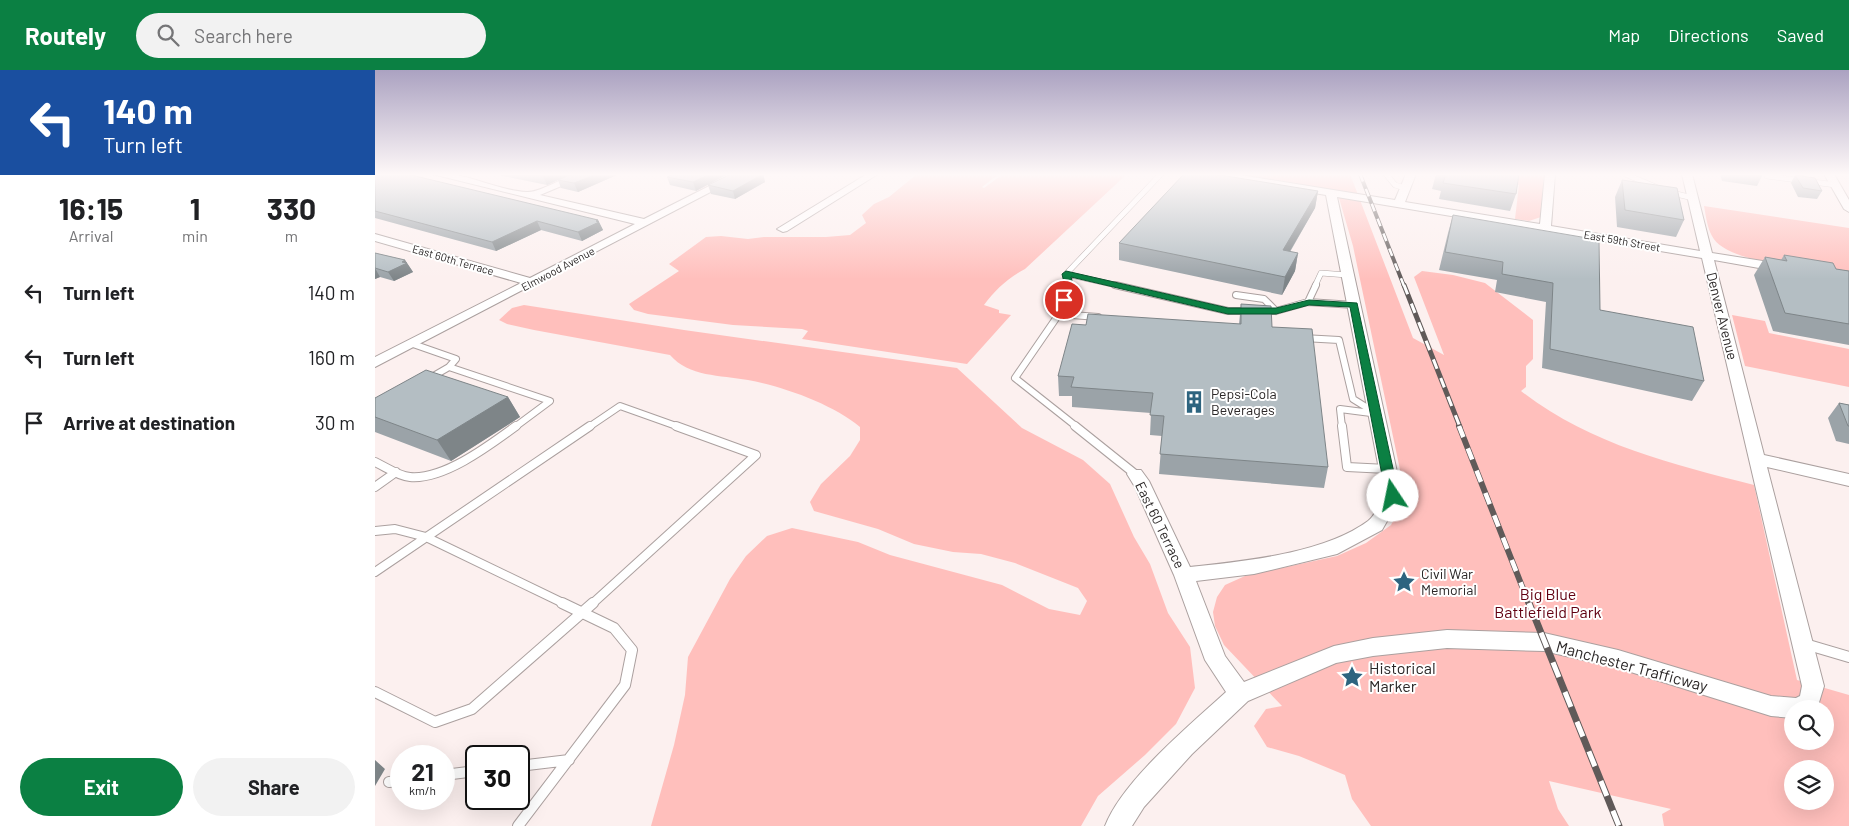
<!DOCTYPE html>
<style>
body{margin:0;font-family:Barlow,sans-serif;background:#f2f2f2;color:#202124;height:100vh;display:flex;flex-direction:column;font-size:19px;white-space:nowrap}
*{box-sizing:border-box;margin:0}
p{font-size:16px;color:#757577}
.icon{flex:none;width:28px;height:28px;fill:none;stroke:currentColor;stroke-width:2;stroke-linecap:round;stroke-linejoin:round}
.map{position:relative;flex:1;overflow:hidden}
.panel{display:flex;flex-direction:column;background:#fff;width:375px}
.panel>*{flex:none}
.banner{background:#1a4fa0;color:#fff;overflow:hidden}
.controls{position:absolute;left:1409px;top:630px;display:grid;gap:10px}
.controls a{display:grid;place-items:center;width:50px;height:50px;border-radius:50%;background:#fff;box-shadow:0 5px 20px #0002;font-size:25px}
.speed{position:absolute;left:15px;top:675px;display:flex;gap:10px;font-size:25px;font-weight:700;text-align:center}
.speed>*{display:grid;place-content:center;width:65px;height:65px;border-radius:50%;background:#fff;box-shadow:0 5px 20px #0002;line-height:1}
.speed small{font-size:12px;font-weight:400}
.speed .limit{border:2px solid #111;border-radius:8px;background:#fff;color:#111}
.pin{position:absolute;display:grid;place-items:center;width:42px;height:42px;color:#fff;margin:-21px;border:2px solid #fff;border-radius:50%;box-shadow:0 1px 5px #0007}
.me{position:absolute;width:55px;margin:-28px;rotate:349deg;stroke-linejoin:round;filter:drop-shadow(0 0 4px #0008)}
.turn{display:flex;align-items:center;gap:18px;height:105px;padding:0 20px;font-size:22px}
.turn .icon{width:65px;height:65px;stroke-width:2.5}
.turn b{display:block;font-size:35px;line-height:42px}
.eta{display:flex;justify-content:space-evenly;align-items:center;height:85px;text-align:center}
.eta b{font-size:30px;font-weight:700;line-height:35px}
.primary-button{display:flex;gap:10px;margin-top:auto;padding:10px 20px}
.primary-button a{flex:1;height:58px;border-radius:30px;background:#0b8043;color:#fff;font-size:20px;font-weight:700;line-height:58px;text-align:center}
.primary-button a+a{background:#f2f2f2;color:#202124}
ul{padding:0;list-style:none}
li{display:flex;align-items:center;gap:15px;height:65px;padding:0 20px}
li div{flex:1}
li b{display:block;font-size:19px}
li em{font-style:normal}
header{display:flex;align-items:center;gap:30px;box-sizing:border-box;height:70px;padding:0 25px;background:#0b8043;color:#fff}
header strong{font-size:24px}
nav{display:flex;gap:28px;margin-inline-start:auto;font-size:18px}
.search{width:350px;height:45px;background:#f2f2f2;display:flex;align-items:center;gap:12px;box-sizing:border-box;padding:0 18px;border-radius:28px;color:#757577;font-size:19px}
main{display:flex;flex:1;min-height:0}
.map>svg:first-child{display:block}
</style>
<header>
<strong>Routely</strong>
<div class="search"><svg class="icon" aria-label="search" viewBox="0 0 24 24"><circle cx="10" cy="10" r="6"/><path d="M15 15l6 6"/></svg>Search here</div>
<nav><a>Map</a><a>Directions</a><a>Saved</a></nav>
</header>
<main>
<section class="panel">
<div class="banner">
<div class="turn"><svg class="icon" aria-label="left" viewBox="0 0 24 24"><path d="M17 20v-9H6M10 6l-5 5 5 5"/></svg><div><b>140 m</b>Turn left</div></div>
</div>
<div class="eta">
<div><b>16:15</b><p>Arrival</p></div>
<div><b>1</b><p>min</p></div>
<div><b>330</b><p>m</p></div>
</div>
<ul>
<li><svg class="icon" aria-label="left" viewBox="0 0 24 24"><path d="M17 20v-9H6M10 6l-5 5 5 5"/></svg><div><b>Turn left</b></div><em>140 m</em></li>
<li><svg class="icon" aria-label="left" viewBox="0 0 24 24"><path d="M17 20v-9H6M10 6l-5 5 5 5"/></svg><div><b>Turn left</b></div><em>160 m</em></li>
<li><svg class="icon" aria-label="arrive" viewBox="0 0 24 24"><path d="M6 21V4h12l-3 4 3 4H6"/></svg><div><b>Arrive at destination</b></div><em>30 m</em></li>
</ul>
<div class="primary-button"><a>Exit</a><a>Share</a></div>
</section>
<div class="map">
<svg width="1474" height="756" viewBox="0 0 1474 756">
<rect width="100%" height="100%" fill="#fcf0ef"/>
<path fill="#ffbfbc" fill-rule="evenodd" d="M542,104H624L607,117L609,118L628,104H752L650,199C633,208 620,220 609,235L624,240V243L636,245L592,294L427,269L433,261L427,259L358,255L273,244L259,240L254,234L304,201L294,194L331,167L346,166L373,169L389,167H451L475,165L491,153L487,145L499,134L514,127Z
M862,104H975L1038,268L1069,285L1039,207L1047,201L1078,205L1110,213L1158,250V289L1151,296V317L1146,321C1214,374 1296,394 1379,415L1422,610L1474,625V756H1289L1287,744L1296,739L1174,711L1183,739L1194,756H996L977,729L970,705L924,686L892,677L879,656L891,639L907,636L849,575L840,556L838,542L842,527L850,515L870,506L962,486L991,473L1016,455L1025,438L1028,414L978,176L964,128L960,120ZM1418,639H1450V671H1418ZM1418,699H1450V731H1418Z
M1092,104H1169L1166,147L1154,151L1140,149L1144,115L1091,107Z
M1329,136L1474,158V205C1445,200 1350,194 1337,166C1332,157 1331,146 1329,136Z
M149,235L309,260L582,298L647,358L708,390L735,414L759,467L775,494L793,543L815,577L820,618L801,654L770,685L723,726L706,756H276L299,675L310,625L313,587L355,509L371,486L392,466L417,458L483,472L515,485L627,515L674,539L705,545L712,531L703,518L640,493L606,484L578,482L539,474L503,459L439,441L435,432L446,414L475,386L485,370V357C458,334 407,316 373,310C345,305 314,307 295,285L159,260L132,254L124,250L137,238Z
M1357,245L1390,251L1394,263L1474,279V317L1370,296Z"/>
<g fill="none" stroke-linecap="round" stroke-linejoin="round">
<defs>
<path id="service-far3" d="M1011,104L1020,115L1030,118
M1250,104L1283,118
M1392,106L1461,115
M1293,122L1318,128
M691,204L695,216
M745,216L691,204L786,104
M940,216L946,203L972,205"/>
<path id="service-far2" d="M740,215L853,241H874
M861,225L889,229L901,241
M933,232L941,215
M886,241H901L933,232L979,235
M684,244L694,215
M928,268L964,270L978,329L999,342
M38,274L81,289L74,297
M55,308L74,297L175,331L140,357
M214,357L245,336L304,357
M702,357L640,308L684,244L723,247
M967,357L965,339L996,343"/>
<path id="service-far1" d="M700,356L760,404
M967,356L972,397L1012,399
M0,392C11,397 23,406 35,407C69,410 115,375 141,356
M0,417L21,402
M0,461L20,459L51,467L190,534
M0,502L215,356
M217,534L381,385L301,356"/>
<path id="service" d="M1430,574L1474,587
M0,622L60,652L97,639L218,533
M144,696L194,690
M69,705L101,701
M14,712L26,711
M143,756L250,615L257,580L239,558L187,533"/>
<path id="minor" d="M57,104C89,100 121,121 152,122C167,123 189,104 211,104L210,106L165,125L269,149L358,104H370L0,297V287L146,213L0,171V164L155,208L260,154Z
M492,104H503L412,161L408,162L402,159Z
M838,104H859L1020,130L1031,104H1041L1030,132L1165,154L1170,104H1180L1176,156L1325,181L1307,104H1317L1337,183L1407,194L1413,198L1407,202L1339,190L1389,385L1474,404V416L1392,397L1449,616L1442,639H1418V648L1396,646L1243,598L1169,581L1072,578L998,586L961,593L873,631L817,684L769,737L757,756H730C748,710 814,656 851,622L830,590L799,505L760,417L752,404L754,400H766L774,411L815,497C869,491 948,484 993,451C1000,446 1005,433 1009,425L951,125L843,107ZM962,127L1327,188L1427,616L1425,626L1421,628L1396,626L1243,580L1169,563L1072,560L998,568L959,576L869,612L850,586L821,511L879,504L962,484L1007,460L1027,425Z
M1449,104H1459L1474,130V142L1469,139Z"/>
</defs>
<use href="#service-far3" stroke="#aba09f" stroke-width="6"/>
<use href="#service-far2" stroke="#aba09f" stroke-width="8"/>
<use href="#service-far1" stroke="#aba09f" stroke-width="10"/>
<use href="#service" stroke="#aba09f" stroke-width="12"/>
<use href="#minor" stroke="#aba09f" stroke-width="2"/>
<use href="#service-far3" stroke="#fff" stroke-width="5"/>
<use href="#service-far2" stroke="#fff" stroke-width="6"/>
<use href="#service-far1" stroke="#fff" stroke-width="8"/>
<use href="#service" stroke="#fff" stroke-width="10"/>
<use href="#minor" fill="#fff" fill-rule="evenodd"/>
<defs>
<path id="rail-far3" d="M985,104L1029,216"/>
<path id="rail-far2" d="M1029,215L1085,357"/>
<path id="rail-far1" d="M1084,356L1154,534"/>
<path id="rail" d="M1154,533L1244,756"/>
</defs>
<use href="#rail-far3" stroke="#605a59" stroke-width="4"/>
<use href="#rail-far2" stroke="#605a59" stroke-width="5"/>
<use href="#rail-far1" stroke="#605a59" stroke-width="6"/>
<use href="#rail" stroke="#605a59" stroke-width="7"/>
<use href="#rail-far3" stroke="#fff" stroke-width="2.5" stroke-dasharray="8" stroke-linecap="butt"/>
<use href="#rail-far2" stroke="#fff" stroke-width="3" stroke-dasharray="10" stroke-linecap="butt"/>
<use href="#rail-far1" stroke="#fff" stroke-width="4.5" stroke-dasharray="12" stroke-linecap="butt"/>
<use href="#rail" stroke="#fff" stroke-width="5" stroke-dasharray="16" stroke-linecap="butt"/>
</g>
<path fill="#9ba3a8" d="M0,104L223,150L228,160L207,171L166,160L121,181L0,148Z
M118,104H244L203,122L186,118L183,110L172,115Z
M299,104H353L321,121L295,115L292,107Z
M388,104L390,112L360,129L336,124L333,115Z
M1061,104H1144L1141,124L1135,141L1064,129L1066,121L1057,119Z
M1345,104H1386L1387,106L1382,116L1347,111Z
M1407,104H1431L1429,106L1447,121L1442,129L1423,127L1416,113L1420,105Z
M1247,110L1309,150L1301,167L1242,157L1240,127Z
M943,121L940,138L915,182L923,183L920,201L907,225L744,190V173Z
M1078,145L1225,240L1329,311L1317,331L1167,298L1171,232L1120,222L1122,210L1064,200L1073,163Z
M0,183L30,190L38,202L19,211L5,207L0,209Z
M1409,185L1461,199L1474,201V275L1398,261L1379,205L1390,187L1406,190Z
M866,234L897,257L953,397L949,418L784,404L787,366L775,365L776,343L697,337V326H684L683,306L711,255L864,254Z
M133,327L145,347L76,391L0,362V328Z
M1464,333L1474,335V374L1461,371L1453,348Z"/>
<path fill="#7e8588" d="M174,104H205L194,105L172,115L168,106Z
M222,104H244L203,122L199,113Z
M335,104H353L321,121L318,112Z
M388,104L390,112L360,129L358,121Z
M943,121L940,138L905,198L908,180Z
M223,150L228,160L207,171L203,162Z
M162,151L166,160L121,181L117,172Z
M923,183L920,201L907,225L910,207Z
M30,190L38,202L19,211L13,202Z
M0,198L5,207L0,209Z
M133,327L145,347L76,391L62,370Z
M0,690L10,699L0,716Z"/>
<path fill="#b4bec3" stroke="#7e8588" d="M0,104H32L223,150L221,151L224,152L203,162L162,151L117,172L0,141Z
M155,104H174L168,106Z
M197,104H222L199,113L183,110Z
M299,104H335L318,112L292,107Z
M356,104H388L358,121L333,115Z
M809,104H839L943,121L908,180L923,183L910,207L744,173Z
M1066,104H1144L1141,124L1068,113L1071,104Z
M1367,104H1386L1387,106Z
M1420,105L1440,108L1447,121L1428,118Z
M1247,110L1302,118L1309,150L1250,140Z
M1078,145L1224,170L1225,240L1318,257L1329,311L1175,279L1178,213L1127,204L1128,192L1070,182Z
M0,183L30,190L27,192L32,193L13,202L0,198Z
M1409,185L1458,193L1461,199L1474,201V254L1410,243L1390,187L1412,191Z
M866,234L896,236L897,257L937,259L953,397L785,384L789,346L775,345L778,323L696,317L699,307L683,306L697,254L711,255L713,244L866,254Z
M51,300L133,327L62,370L0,347V328Z
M1464,333L1474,335V356H1473Z"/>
<linearGradient id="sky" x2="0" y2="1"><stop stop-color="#aba2c1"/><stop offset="0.5" stop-color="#fef8f8"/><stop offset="1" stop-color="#fef8f8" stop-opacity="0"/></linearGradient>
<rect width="1474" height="209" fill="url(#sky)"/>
<path fill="#0b8043" stroke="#07532c" d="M691,201L853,238H901L934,230L982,233L1024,426L1022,429L1018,430L1011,426L975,237L934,235L901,244H853L696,207C699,216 699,229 689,233L685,230L690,217L687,204Z"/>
<defs>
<symbol id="building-bare" viewBox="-9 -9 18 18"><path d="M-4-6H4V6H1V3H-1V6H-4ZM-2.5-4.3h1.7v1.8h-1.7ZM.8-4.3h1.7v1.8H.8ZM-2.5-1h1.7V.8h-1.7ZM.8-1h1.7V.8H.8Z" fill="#2d647f" stroke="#fff" stroke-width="2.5" paint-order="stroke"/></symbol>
<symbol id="sight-bare" viewBox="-9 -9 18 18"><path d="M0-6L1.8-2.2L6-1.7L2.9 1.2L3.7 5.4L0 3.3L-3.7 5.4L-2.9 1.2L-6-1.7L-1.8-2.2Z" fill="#2d647f" stroke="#fff" stroke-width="2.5" paint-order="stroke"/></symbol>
</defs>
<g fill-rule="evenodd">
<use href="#building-bare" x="803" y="316" width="32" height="32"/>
<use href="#sight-bare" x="1013" y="496" width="32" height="32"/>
<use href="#sight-bare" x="961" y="591" width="32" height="32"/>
</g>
<g text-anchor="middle" stroke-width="4" stroke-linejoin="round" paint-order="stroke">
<g font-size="11" fill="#2b2727" stroke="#fff">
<text transform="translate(1247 171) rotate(10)" y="4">East 59th Street</text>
<text transform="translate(78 190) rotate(16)" y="4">East 60th Terrace</text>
<text transform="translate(183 199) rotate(-28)" y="4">Elmwood Avenue</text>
</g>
<g font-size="14" fill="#2b2727" stroke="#fff">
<text transform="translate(1347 246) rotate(76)" y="5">Denver Avenue</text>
<text transform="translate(785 455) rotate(64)" y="5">East 60 Terrace</text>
</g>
<g font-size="14" fill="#2b2727" stroke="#fff" text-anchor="start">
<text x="836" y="329">Pepsi-Cola<tspan x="836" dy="16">Beverages</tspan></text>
<text x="1046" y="509">Civil War<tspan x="1046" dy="16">Memorial</tspan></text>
</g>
<g font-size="16" fill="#610011" stroke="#fff">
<text x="1173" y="530">Big Blue<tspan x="1173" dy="18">Battlefield Park</tspan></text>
</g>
<g font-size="16" fill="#2b2727" stroke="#fff">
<text transform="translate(1257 596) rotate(15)" y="6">Manchester Trafficway</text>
</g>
<g font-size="16" fill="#2b2727" stroke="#fff" text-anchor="start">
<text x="994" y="604">Historical<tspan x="994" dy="18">Marker</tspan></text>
</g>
</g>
</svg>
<div class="controls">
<a><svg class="icon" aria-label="search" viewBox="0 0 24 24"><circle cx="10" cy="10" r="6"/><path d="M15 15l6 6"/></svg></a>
<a><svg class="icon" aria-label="layers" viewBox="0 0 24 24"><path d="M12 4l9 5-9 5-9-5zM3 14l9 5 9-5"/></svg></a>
</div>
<div class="speed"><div>21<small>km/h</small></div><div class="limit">30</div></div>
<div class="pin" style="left:689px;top:230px;background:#d93025"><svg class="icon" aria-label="arrive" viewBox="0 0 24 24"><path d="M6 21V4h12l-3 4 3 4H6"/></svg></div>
<svg class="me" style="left:1018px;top:426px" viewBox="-20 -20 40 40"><circle r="19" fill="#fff"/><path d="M0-13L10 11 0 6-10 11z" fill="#0b8043"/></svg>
</div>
</main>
